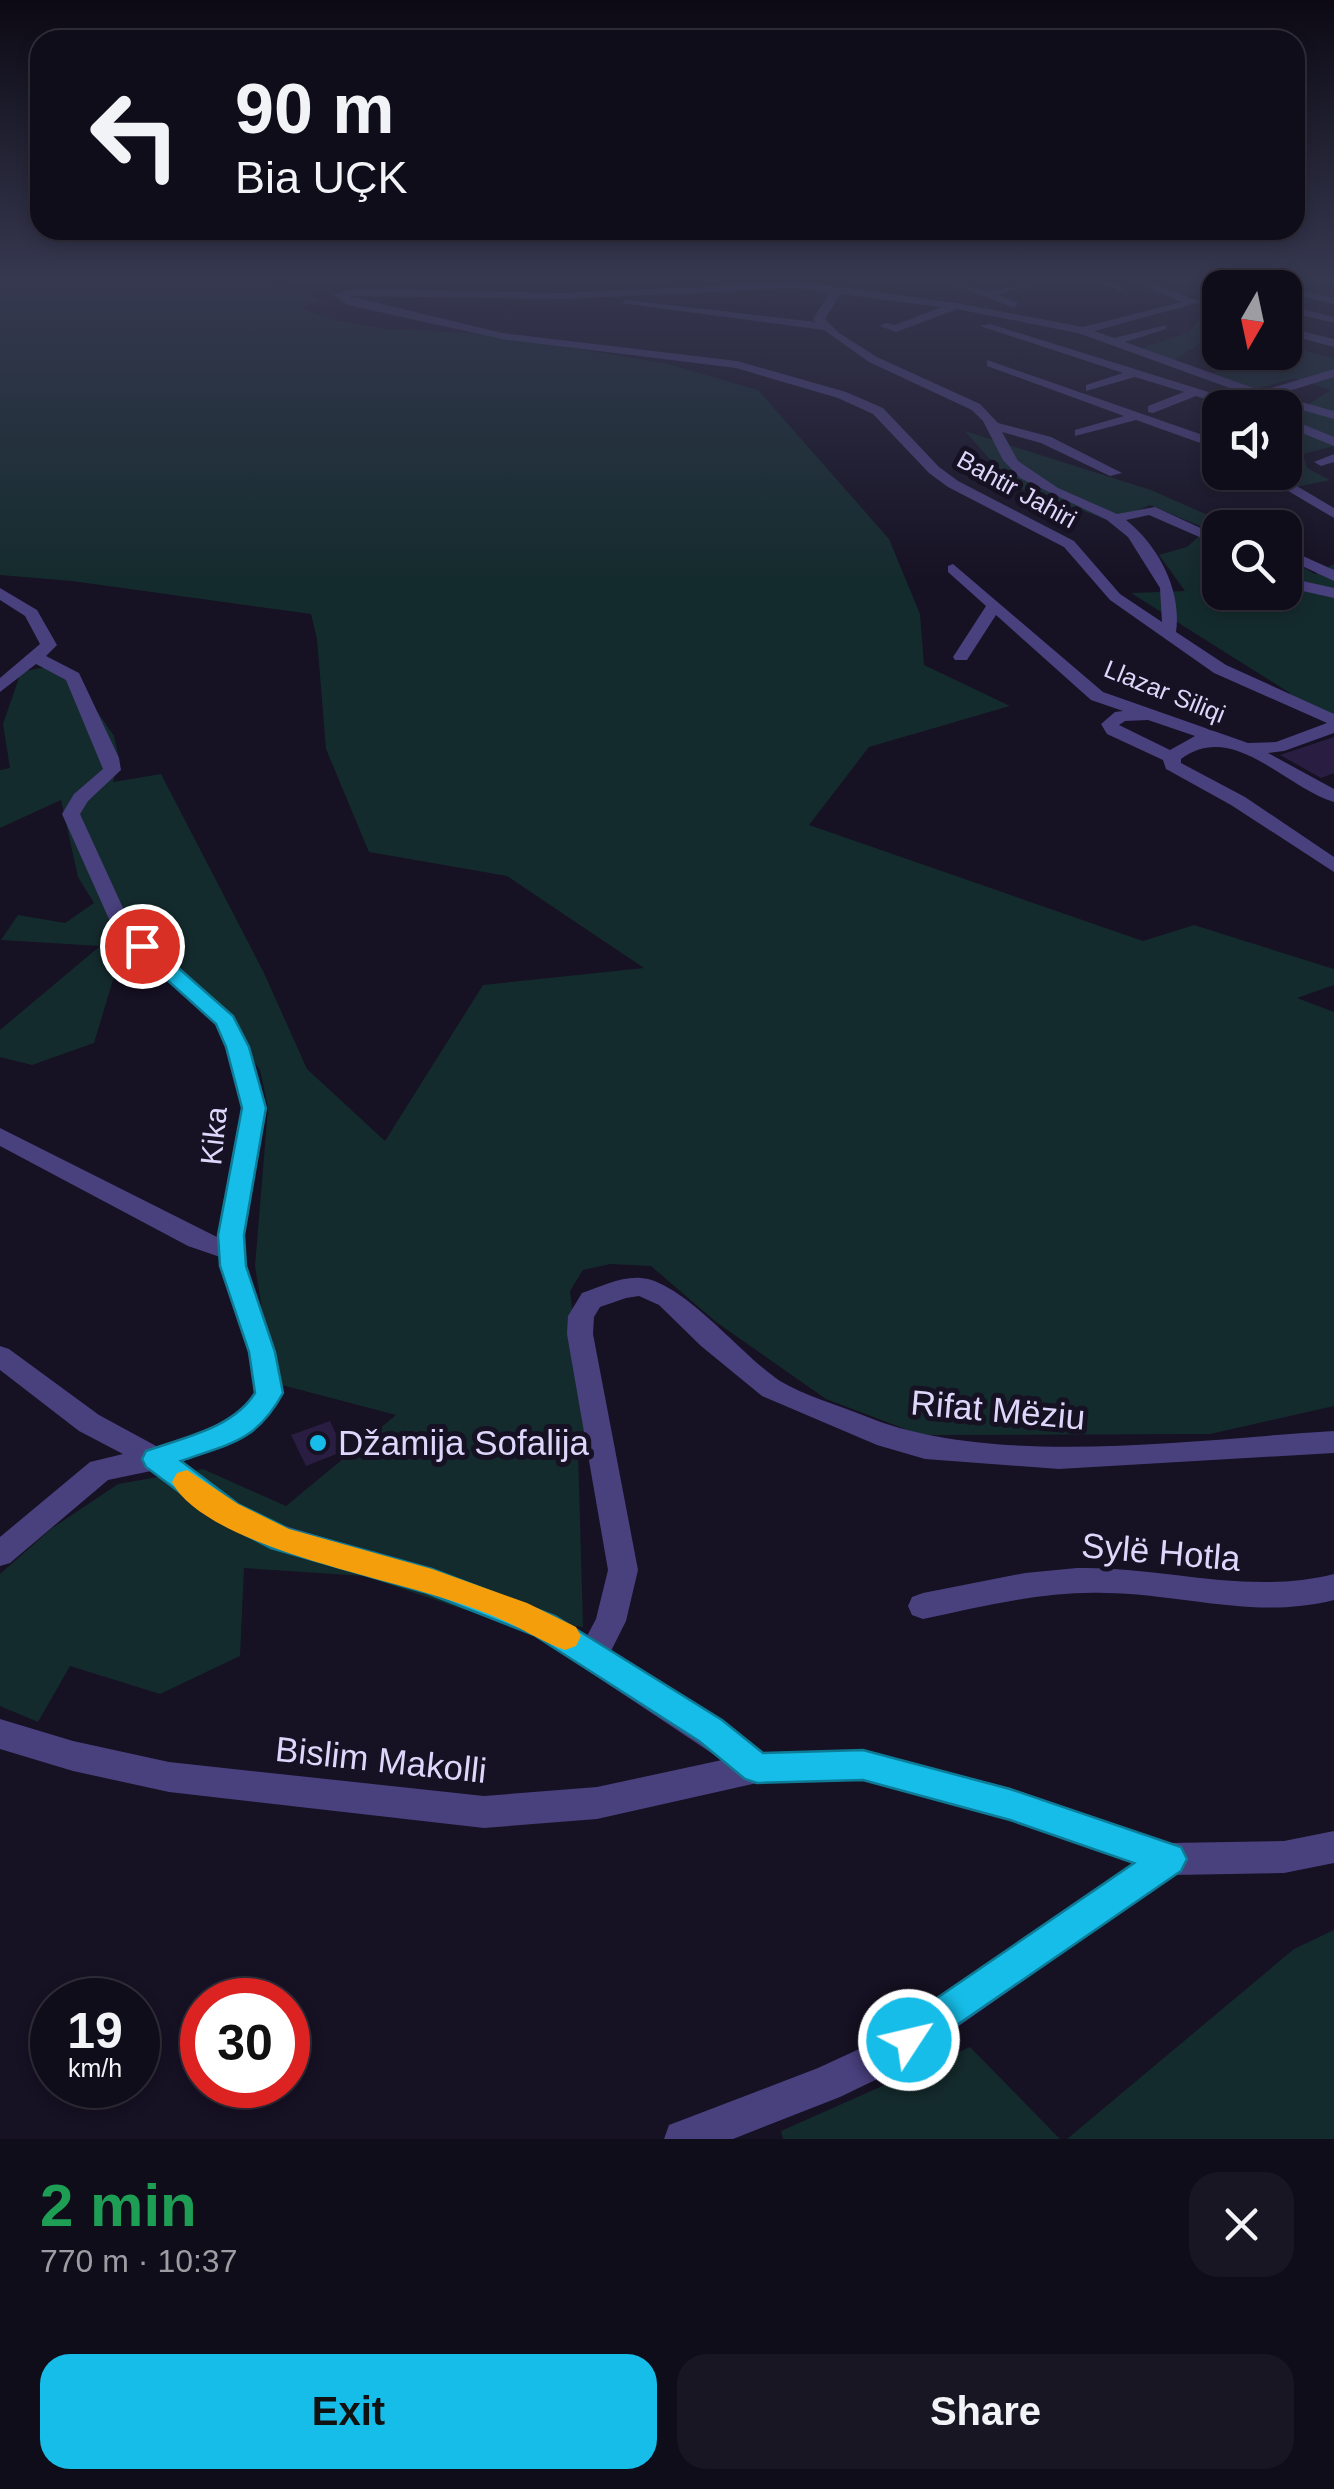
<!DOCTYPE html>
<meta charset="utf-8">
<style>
body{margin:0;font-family:Arial,sans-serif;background:#191623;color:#f1f3f6;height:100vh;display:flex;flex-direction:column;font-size:38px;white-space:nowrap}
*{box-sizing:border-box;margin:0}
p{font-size:32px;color:#9c9ca2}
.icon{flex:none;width:55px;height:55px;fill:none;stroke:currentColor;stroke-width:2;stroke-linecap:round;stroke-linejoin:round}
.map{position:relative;height:2139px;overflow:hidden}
.drawer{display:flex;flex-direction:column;background:#100d1a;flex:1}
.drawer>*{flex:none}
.top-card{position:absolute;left:30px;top:30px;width:1275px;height:210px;border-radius:30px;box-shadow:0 5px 15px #0003,0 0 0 2px #302d39;background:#100d1a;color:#f1f3f6;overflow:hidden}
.needle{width:65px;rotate:189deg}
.fabs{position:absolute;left:1202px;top:270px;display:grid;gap:20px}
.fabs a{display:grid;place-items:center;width:100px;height:100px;border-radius:20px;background:#100d1a;box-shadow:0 5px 15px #0003,0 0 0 2px #302d39;font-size:50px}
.speed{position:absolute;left:30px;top:1978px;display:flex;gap:20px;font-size:50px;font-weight:700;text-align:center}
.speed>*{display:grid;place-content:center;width:130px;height:130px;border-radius:50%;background:#100d1a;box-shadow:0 5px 15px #0003,0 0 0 2px #302d39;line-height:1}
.speed small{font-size:25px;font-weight:400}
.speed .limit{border:15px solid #d22;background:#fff;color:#111}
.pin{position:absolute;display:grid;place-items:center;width:85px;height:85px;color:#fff;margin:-42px;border:5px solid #fff;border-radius:50%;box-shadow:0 2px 10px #0007}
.me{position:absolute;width:110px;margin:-55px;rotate:55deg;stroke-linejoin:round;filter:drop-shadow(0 0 8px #0008)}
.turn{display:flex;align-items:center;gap:35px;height:210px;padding:0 40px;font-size:45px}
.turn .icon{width:130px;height:130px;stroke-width:2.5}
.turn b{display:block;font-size:70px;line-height:85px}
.round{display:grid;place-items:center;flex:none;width:105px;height:105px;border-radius:30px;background:#191623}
.overview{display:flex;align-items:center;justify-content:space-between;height:170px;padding:0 40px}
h1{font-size:60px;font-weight:800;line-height:75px;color:#1e9e55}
.action{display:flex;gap:20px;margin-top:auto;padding:20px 40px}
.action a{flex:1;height:115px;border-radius:30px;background:#16bde8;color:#111;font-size:40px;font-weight:800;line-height:115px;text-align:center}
.action a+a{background:#191623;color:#f1f3f6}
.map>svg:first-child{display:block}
</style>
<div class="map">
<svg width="1334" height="2139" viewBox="0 0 1334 2139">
<rect width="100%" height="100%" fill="#161123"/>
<path fill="#142b2d" d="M0,282H270L320,300L300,308L333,320L384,329L490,334L668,364L758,390L889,539L920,614L924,665L1010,706L869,747L809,825L1143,941L1194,925L1334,969V985L1297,998L1334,1012V1406L1210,1434L921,1435L826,1399L716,1322L651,1266L610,1264L583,1270L570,1291L589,1447L578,1448L583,1627L465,1610L364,1576L244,1568L240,1656L160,1694L70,1666L38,1722L0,1706V1574L51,1529L118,1484L203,1469L286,1506L396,1415L274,1383L255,1266L268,1108L260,1070L225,1021L228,1012L158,953L113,980L94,1043L32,1065L0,1057V1030L100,946L1,940L18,915L65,923L94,903L78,877L61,800L0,828V770L10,768L3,724L21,672L50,666L75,679L114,736L119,758L113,782L161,774L264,973L307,1069L385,1141L483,985L644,968L507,876L369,852L326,749L317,639L311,614L72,581L0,575Z
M1216,302L1220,303V341L1211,336L1175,360L1142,348L1187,333Z
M1285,346L1334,358V446L1303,454L1307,468L1330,480L1296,487L1272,473L1285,472V462L1294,460L1285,454V419L1331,390L1294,378L1256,389L1214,374L1225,353L1285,352Z
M965,431L1151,490L1235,527L1220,528V592L1254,593L1264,598L1285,592L1291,584L1285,582V557L1315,574L1334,564V717L1294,703L1290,693L1131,593L1185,591L1159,555L1187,547L1207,529L1150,505L1112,521L1013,486Z
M1334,1930V2139H1067L1294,1949Z
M970,2047L1060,2139H783L781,2131Z"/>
<path fill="#291e42" d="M1334,737V773L1321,778L1280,755Z
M330,1421L344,1451L306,1466L291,1435Z"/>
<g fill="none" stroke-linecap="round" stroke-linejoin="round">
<path fill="#49407e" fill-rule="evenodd" d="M801,282L956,303L1083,327L1182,302L1135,282H1151L1200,302L1094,331L1114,338L1166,325V329L1125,342L1262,391L1334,369V377L1276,395L1334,411V419L1263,399L1233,408L1196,396L1153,413L1148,412V406L1184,392L1135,377L1086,391V385L1123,373L980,326L990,324L1234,400L1249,395L1078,333L957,309L896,332L880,326L886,323L895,325L942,307L840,294L825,319L839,333L877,357L980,404L998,423L1051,437L1122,473L1110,476L1041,443L1002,432L1018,461L1058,488L1117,514L1155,507L1220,537V546L1149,515L1126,520C1159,546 1182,591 1176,632L1226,665L1334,714V733L1284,751L1268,753L1334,789V802C1284,787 1233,720 1181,759V763L1245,797L1334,857V872L1231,805L1166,769L1163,760L1107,734L1101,724L1115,712L1123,711L1091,700L996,615L967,660H955L953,657L986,606L948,572V566L953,564L1103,692L1248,743L1276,742L1327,723L1214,673L1110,600L1064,547L948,487L929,473L873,414L838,398L736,368L502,339L348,305L333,295L352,289L563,293ZM795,288L830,293L813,319L816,322L627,300L621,303L824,330L869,362L972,410L983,421L1003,460L1020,478L1107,520L1128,537L1160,588L1162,622L1120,594L1074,541L958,481L939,467L883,408L846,392L737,361L502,333L349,296L563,299ZM1148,720L1195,736L1170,750L1119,725L1125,721Z
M947,282C962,282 975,291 988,291C1005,291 1022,282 1039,282L998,295L1018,303L1014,308Z
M1098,282H1114L1125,288L1120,291Z
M1328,282H1334V285L1329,284Z
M1305,291L1334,298V304L1301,296Z
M1285,305L1334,317V323L1285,311Z
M1285,327L1334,339V347L1285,334Z
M987,360L1220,441V450L1136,420L1075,436V430L1124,416L987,366Z
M1285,417L1334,437V446L1285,426Z
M1334,454V462L1321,466L1314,462Z
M1256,472H1273L1334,508V518Z
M1285,548L1334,570V581L1285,558Z
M1285,577L1334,588V598L1285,587Z
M0,588L37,610L57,645L46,656L79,673L119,758L121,770L88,801L80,814L129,921L233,1016L249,1047L266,1108L243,1235L246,1266L275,1352L283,1393C256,1443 230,1443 180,1462L238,1505L265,1520L443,1573L555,1616L587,1636L596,1619L608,1570L567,1334L568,1316L582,1293C600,1287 622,1276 641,1278C683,1281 742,1356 780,1381C805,1396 838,1405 865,1416C993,1469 1195,1439 1334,1431V1453L1059,1469L925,1459L877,1445L762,1396L701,1346L659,1305L639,1296L626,1298L600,1307L594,1317L593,1334L638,1570L626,1621L611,1651L721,1721L763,1753L863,1750L1010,1788L1169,1843L1284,1841L1334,1831V1863L1284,1873L1174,1875L896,2070L840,2097L733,2139H664L669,2125L818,2068L870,2044L1134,1863L1010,1820L863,1780L757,1783L597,1819L484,1828L169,1792L73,1771L0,1749V1719L73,1741L169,1762L484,1796L597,1787L722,1760L533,1634L428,1593L281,1551L245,1536L218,1521L151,1471L108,1480L10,1563L0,1566V1537L90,1462L123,1454L79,1431L0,1370V1346L9,1349L99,1415L158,1447C194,1434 235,1426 255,1392L249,1352L220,1257L188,1246L0,1146V1128L219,1238L242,1108L227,1047L216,1024L113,928L62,814L74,794L103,769L66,680L36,664L0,692V678L40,644L25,616L0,600Z
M1077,1568C1164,1566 1248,1596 1334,1574V1600C1256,1620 1184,1594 1105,1593C1044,1591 983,1606 923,1619L912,1615L908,1606L912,1597L923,1593L1025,1573Z"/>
</g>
<linearGradient id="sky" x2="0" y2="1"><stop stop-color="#0c0913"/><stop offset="0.48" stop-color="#363850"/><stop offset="1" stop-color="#363850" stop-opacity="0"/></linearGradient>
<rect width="1334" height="582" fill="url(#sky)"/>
<path fill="#16bde8" stroke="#0e7b97" stroke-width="2.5" d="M142,940L149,942L233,1016L249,1047L266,1108L244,1235L246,1266L275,1352L283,1393C256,1442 231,1443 181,1461L238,1504L289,1529L432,1569L555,1616L722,1720L763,1753L863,1750L1010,1789L1181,1847L1187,1859L1181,1871L909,2058L896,2053L891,2040L896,2026L1134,1863L1010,1820L863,1780L757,1783L745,1779L699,1741L534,1635L427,1593L271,1548L218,1521L146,1467L142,1459L146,1451C185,1437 233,1428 255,1393L249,1352L220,1266L218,1235L242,1108L226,1047L216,1024L135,951L132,946L135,942Z"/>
<path fill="#f59e0b" d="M187,1470L238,1504L289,1529L432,1569L527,1603L576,1627L581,1636L576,1646L565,1650C545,1643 528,1632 509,1623C484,1611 456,1602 430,1594C367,1574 203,1542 172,1482L177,1473Z"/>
<circle fill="#16bde8" stroke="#161123" stroke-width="4" cx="318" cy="1443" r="10"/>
<g text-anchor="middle" stroke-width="10" stroke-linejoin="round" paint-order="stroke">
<g font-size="25" fill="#dfd7fb" stroke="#161123">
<text transform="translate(1017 489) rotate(29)" y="9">Bahtir Jahiri</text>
<text transform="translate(1165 691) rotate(22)" y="9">Llazar Siliqi</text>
</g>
<g font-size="30" fill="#dfd7fb" stroke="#161123">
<text transform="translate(214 1136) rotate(-84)" y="10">Kika</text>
</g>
<g font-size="35" fill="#dfd7fb" stroke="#161123">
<text transform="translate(998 1410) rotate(5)" y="12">Rifat Mëziu</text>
<text transform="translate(1161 1552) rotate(5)" y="12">Sylë Hotla</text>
<text transform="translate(381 1760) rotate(6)" y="12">Bislim Makolli</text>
</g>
<g font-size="35" fill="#dfd7fb" stroke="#161123" text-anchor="start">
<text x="338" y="1455">Džamija Sofalija</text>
</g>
</g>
</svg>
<div class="fabs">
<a><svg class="needle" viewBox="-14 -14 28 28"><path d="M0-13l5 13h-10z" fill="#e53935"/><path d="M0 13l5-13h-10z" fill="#9c9ca2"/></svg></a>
<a><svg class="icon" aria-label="sound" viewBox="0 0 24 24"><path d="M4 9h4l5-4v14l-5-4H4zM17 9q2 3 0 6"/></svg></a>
<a><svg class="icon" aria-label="search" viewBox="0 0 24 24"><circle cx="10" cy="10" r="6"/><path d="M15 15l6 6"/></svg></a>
</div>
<div class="speed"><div>19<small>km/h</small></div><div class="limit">30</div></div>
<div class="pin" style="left:142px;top:946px;background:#d93025"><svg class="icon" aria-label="arrive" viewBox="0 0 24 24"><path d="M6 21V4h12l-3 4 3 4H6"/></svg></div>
<svg class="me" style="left:909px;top:2040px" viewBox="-20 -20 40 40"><circle r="17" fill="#16bde8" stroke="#fff" stroke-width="3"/><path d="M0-11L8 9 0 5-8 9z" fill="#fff"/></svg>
<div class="top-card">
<div class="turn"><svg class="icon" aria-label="left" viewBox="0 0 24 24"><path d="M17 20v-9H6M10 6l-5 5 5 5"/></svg><div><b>90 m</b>Bia UÇK</div></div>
</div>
</div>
<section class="drawer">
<div class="overview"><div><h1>2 min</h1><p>770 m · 10:37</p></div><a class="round"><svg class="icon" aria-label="close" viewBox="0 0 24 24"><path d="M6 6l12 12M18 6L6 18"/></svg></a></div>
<div class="action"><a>Exit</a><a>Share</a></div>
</section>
